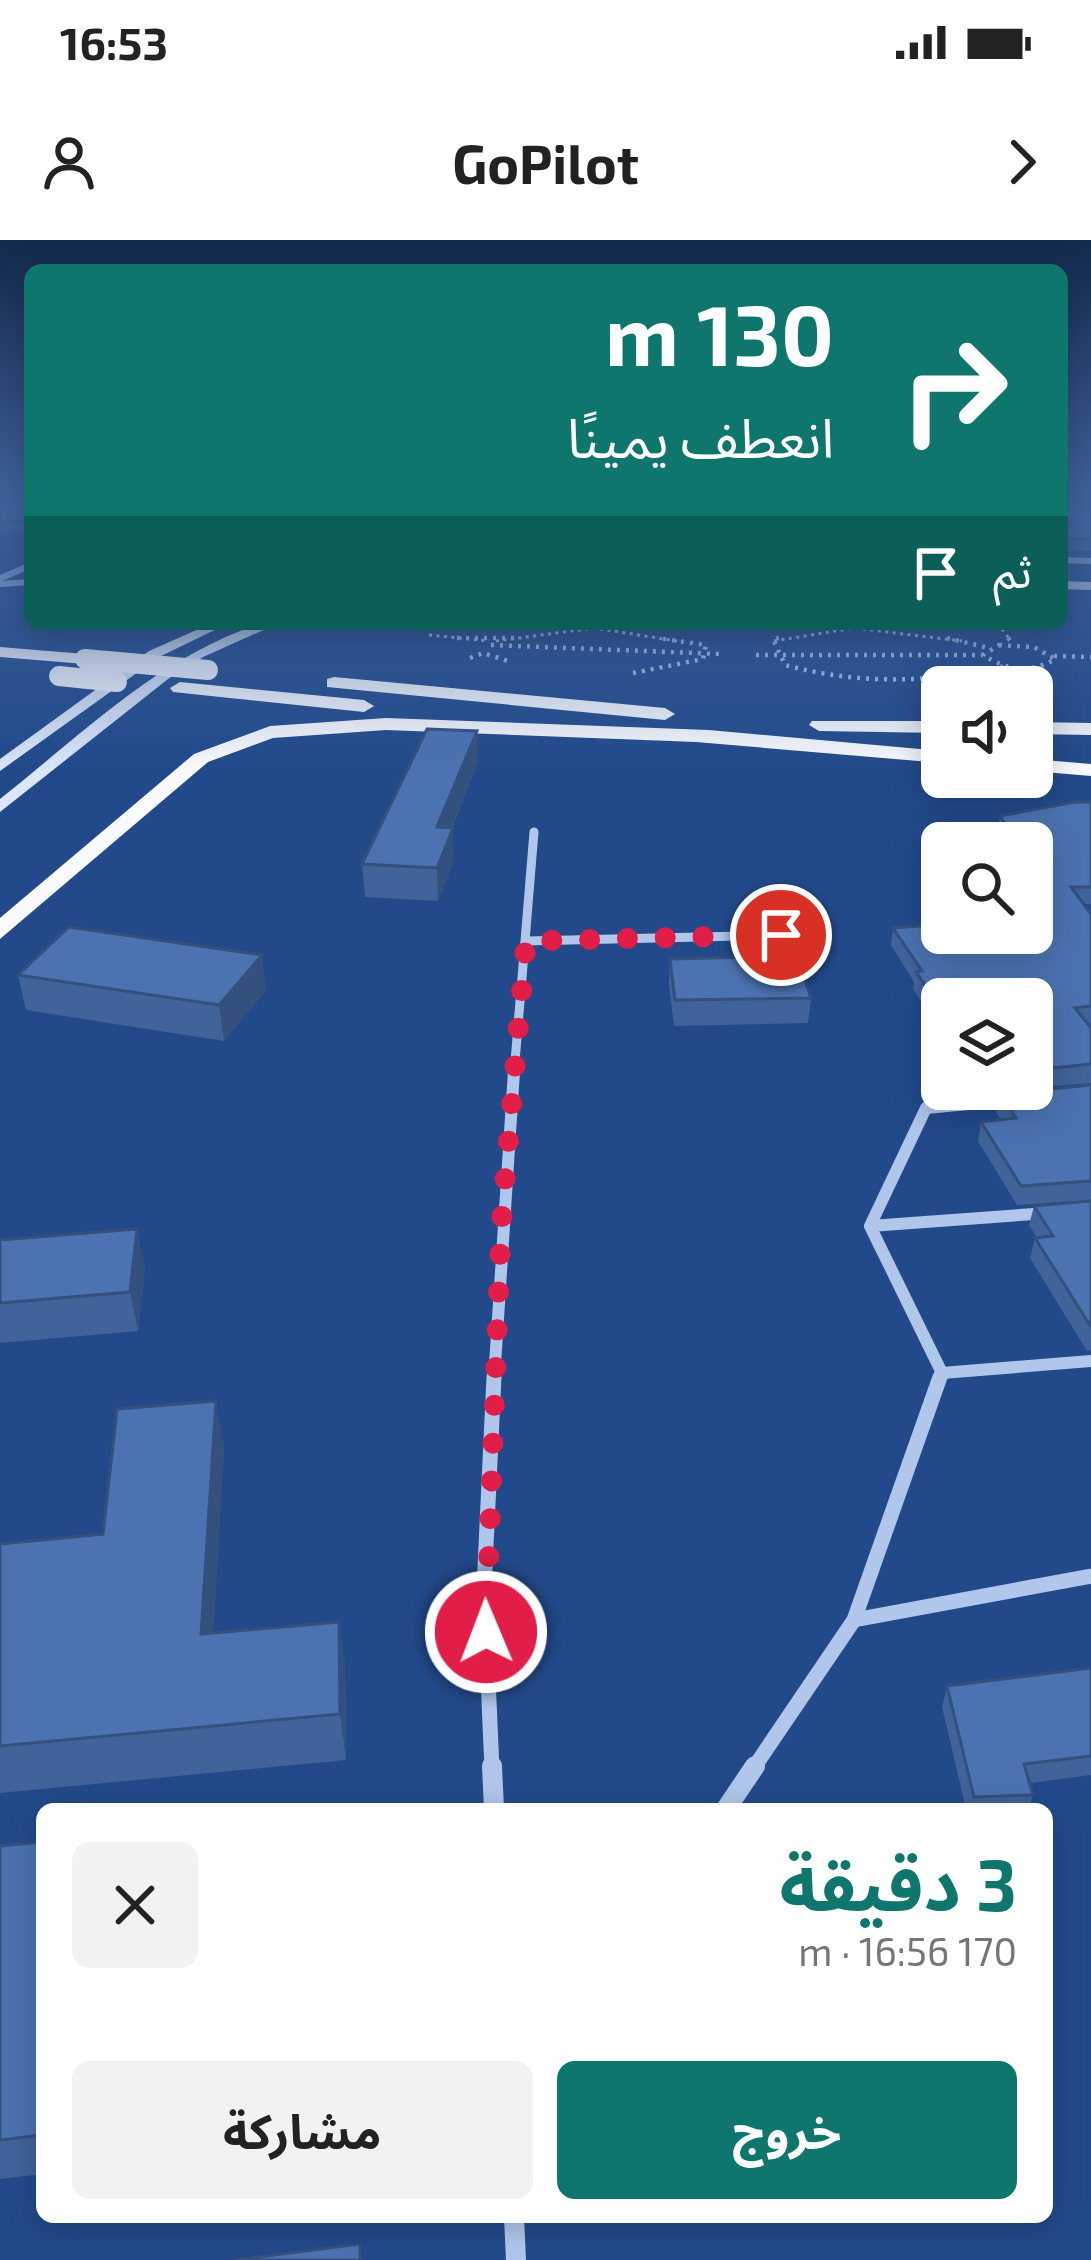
<!DOCTYPE html>
<html lang="ar">
<meta charset="utf-8">
<style>
body{margin:0;font-family:"Exo 2","Noto Sans Arabic",sans-serif;background:#f2f2f2;color:#222;direction:rtl;height:100vh;display:flex;flex-direction:column;font-size:45px;white-space:nowrap}
*{box-sizing:border-box;margin:0}
p{font-size:39px;color:#767676}
.icon{flex:none;width:66px;height:66px;fill:none;stroke:currentColor;stroke-width:2;stroke-linecap:round;stroke-linejoin:round}
.map{position:relative;flex:1;overflow:hidden;direction:ltr}
.drawer{position:absolute;left:36px;top:1563px;width:1017px;height:420px;display:flex;flex-direction:column;background:#fff;border-radius:18px;box-shadow:0 6px 30px #0003;direction:rtl}
.drawer>*{flex:none}
.hud{position:absolute;left:24px;top:24px;width:1044px;height:366px;border-radius:18px;box-shadow:0 6px 30px #0003;direction:rtl;background:#0f766e;color:#fff;overflow:hidden}
.controls{position:absolute;left:921px;top:426px;display:grid;gap:24px}
.controls a{display:grid;place-items:center;width:132px;height:132px;border-radius:18px;background:#fff;box-shadow:0 6px 30px #0003;font-size:60px}
.pin{position:absolute;display:grid;place-items:center;width:102px;height:102px;color:#fff;margin:-51px;border:6px solid #fff;border-radius:50%;box-shadow:0 3px 12px #0007}
.me{position:absolute;width:132px;margin:-66px;rotate:359deg;stroke-linejoin:round;filter:drop-shadow(0 0 9px #0008)}
.turn{display:flex;align-items:center;gap:42px;height:252px;padding:0 36px;font-size:54px}
.turn .icon{width:156px;height:156px;stroke-width:2.5}
.turn b{display:block;font-size:84px;line-height:102px}
.then{display:flex;align-items:center;height:114px;padding:0 36px;background:#0003;gap:24px;font-size:45px}
.round{display:grid;place-items:center;flex:none;width:126px;height:126px;border-radius:18px;background:#f2f2f2}
.headline{display:flex;align-items:center;justify-content:space-between;height:204px;padding:0 36px}
h1{font-size:72px;font-weight:700;line-height:90px;color:#0f766e}
.cta{display:flex;gap:24px;margin-top:auto;padding:24px 36px}
.cta a{flex:1;height:138px;border-radius:18px;background:#0f766e;color:#fff;font-size:48px;font-weight:700;line-height:138px;text-align:center}
.cta a+a{background:#f2f2f2;color:#222}
.status{display:flex;justify-content:space-between;align-items:center;height:84px;padding:0 60px;background:#fff;direction:ltr}
.status svg{height:33px;fill:currentColor}
header{display:flex;justify-content:space-between;align-items:center;height:156px;padding:0 36px;background:#fff;font-size:54px;font-weight:700}
.map>svg:first-child{display:block}
</style>
<div class="status"><b>16:53</b><svg viewBox="0 0 49 12"><path d="M0 12V9h3v3zM5 12V6h3v6zM10 12V3h3v9zM15 12V0h3v12zM26 1h20v11H26zM47 4h2v5h-2z"/></svg></div>
<header><svg class="icon" aria-label="forward" viewBox="0 0 24 24"><path d="M9 5l7 7-7 7"/></svg>GoPilot<svg class="icon" aria-label="person" viewBox="0 0 24 24"><circle cx="12" cy="8" r="4"/><path d="M4 21q1-7 8-7t8 7"/></svg></header>
<div class="map">
<svg width="1091" height="2020" viewBox="0 0 1091 2020">
<rect width="100%" height="100%" fill="#224a8b"/>
<g fill="none" stroke-linecap="round" stroke-linejoin="round">
<path stroke="#b0c7eb" stroke-width="3" stroke-dasharray="3 4.5" stroke-linecap="butt" d="M1002,389L1011,401
M429,395L489,401
M496,401L594,388L677,401
M774,401L854,388L962,401"/>
<path stroke="#b0c7eb" stroke-width="4.5" stroke-dasharray="3 6" stroke-linecap="butt" d="M457,398H519
M779,398L773,399L785,425C860,445 930,443 1005,426
M947,398L989,408
M1008,398L1013,404
M491,405L722,414
M999,405L1034,407L1055,419C1030,434 1007,430 983,415Z
M756,415H983
M1054,416L1091,417
M470,418L483,413L511,422
M1029,429L1044,457
M633,433L703,419L706,405L657,398"/>
<path stroke="#b0c7eb" stroke-width="6" d="M1062,320L1091,321
M0,344L30,342"/>
<path stroke="#b0c7eb" stroke-width="9" d="M526,701L824,694
M514,834L534,592"/>
<path stroke="#b0c7eb" stroke-width="12" d="M870,986L926,868L1012,860
M942,1133L870,986L1048,973
M494,1140L514,831
M939,1140L942,1133L1091,1121"/>
<path stroke="#b0c7eb" stroke-width="15" d="M854,1380L940,1137
M492,1529L484,1348L494,1137
M753,1529L854,1380L1091,1336"/>
<path stroke="#b0c7eb" stroke-width="20" d="M492,1526L494,1569
M726,1569L755,1526
M514,1977L516,2020"/>
<path fill="#b0c7eb" fill-rule="evenodd" d="M30,322V329L0,342V335Z"/>
<path fill="#dbe6f8" fill-rule="evenodd" d="M1062,341L1091,342V350L1062,349Z
M210,384H227L159,417L0,531V519L149,411Z
M259,384H277L203,417L168,439L0,572V559C82,494 158,418 259,384Z"/>
<path fill="#fafbfe" fill-rule="evenodd" d="M0,407L85,414L94,419L85,424L0,417Z
M334,437L665,468L675,474L665,480L327,447V439Z
M180,442L364,460L374,466L364,472L173,452L170,448Z
M386,478L709,490L942,511V523L696,502L386,490L273,498L208,522L0,699V678L194,514L270,486Z
M812,481H942V493L819,491L809,485Z
M1032,482L1091,483V495L1032,494Z
M1032,519L1091,524V536L1032,531Z"/>
<path stroke="#fafbfe" stroke-width="20" d="M85,419L208,430
M59,436L117,442"/>
</g>
<path fill="#406399" d="M0,248H30V251H0Z
M1062,248H1091V254L1062,253Z
M30,254V292L0,293V255Z
M1062,256L1091,257V311H1062Z
M478,521L452,588L454,620L438,661L365,657L362,624Z
M1091,562V664H1084L1091,674V784H1088L1091,788V843L1032,848V759H942V792L913,749L914,742L891,705L893,688L1032,693L942,603V644L923,616L925,599L999,596L997,592L1000,576Z
M670,719L811,758L808,783L674,786L669,744Z
M18,735L266,750L224,801L26,770Z
M1091,845V960L1017,965L978,901L981,882L1001,880L996,872L1000,854Z
M980,849H1019L982,852Z
M1091,961V1110L1087,1111L1030,1018L1035,998H1037L1029,985L1034,966Z
M0,1000L145,1028L138,1091L0,1103Z
M224,1206L213,1393L339,1382L345,1428L346,1520L0,1553V1304L103,1294Z
M1091,1428V1535L1030,1543L1033,1555L1028,1569H966L942,1467L947,1446Z
M42,1602V1934L0,1939V1606Z"/>
<path fill="#34507d" d="M477,491L478,521L439,619L437,587Z
M453,588L454,620L438,661L437,628Z
M262,715L266,750L224,801L219,765Z
M137,989L145,1028L138,1091L130,1052Z
M216,1161L224,1206L211,1440L201,1394Z
M339,1382L345,1428L346,1520L340,1474Z"/>
<path fill="#4b73b2" stroke="#34507d" stroke-width="3" d="M30,254V281L0,282V255Z
M1062,256L1091,257V299H1062Z
M427,489L477,491L437,587L453,588L437,628L362,624Z
M1075,562H1091V647H1071L1091,674V766L1075,768L1091,788V824L1032,830V759H942V769L916,732L922,731L893,688L942,684V693H1032V603H942V623L925,599L1012,595L1000,576Z
M69,687L262,715L219,765L18,735Z
M797,716L811,758L675,760L670,719Z
M1091,845V941L1021,946L981,882L1016,878L1000,854Z
M1091,961V1087L1035,998L1053,996L1034,966Z
M137,989L130,1052L0,1063V1000Z
M216,1161L201,1394L339,1382L340,1474L0,1506V1304L103,1294L117,1169Z
M1091,1428V1516L1024,1524L1033,1555L974,1557L947,1446Z
M42,1602V1895L0,1900V1606Z
M360,2004V2020H235Z"/>
<linearGradient id="sky" x2="0" y2="1"><stop stop-color="#13294c"/><stop offset="0.47" stop-color="#3e6098"/><stop offset="1" stop-color="#3e6098" stop-opacity="0"/></linearGradient>
<rect width="1091" height="531" fill="url(#sky)"/>
<g fill="none" stroke-linecap="round" stroke-linejoin="round">
<path stroke="#e11d48" stroke-width="21" stroke-dasharray="0 37.8" d="M486,1392L501,986L526,701L781,695"/>
</g>
</svg>
<div class="controls">
<a><svg class="icon" aria-label="sound" viewBox="0 0 24 24"><path d="M4 9h4l5-4v14l-5-4H4zM17 9q2 3 0 6"/></svg></a>
<a><svg class="icon" aria-label="search" viewBox="0 0 24 24"><circle cx="10" cy="10" r="6"/><path d="M15 15l6 6"/></svg></a>
<a><svg class="icon" aria-label="layers" viewBox="0 0 24 24"><path d="M12 4l9 5-9 5-9-5zM3 14l9 5 9-5"/></svg></a>
</div>
<div class="pin" style="left:781px;top:695px;background:#d93025"><svg class="icon" aria-label="arrive" viewBox="0 0 24 24"><path d="M6 21V4h12l-3 4 3 4H6"/></svg></div>
<svg class="me" style="left:486px;top:1392px" viewBox="-20 -20 40 40"><circle r="17" fill="#e11d48" stroke="#fff" stroke-width="3"/><path d="M0-11L8 9 0 5-8 9z" fill="#fff"/></svg>
<div class="hud">
<div class="turn"><svg class="icon" aria-label="right" viewBox="0 0 24 24"><path d="M7 20v-9h11M14 6l5 5-5 5"/></svg><div><b>130 m</b>انعطف يمينًا</div></div>
<div class="then">ثم<svg class="icon" aria-label="arrive" viewBox="0 0 24 24"><path d="M6 21V4h12l-3 4 3 4H6"/></svg></div>
</div>
<section class="drawer">
<div class="headline"><div><h1>3 دقيقة</h1><p>170 m · 16:56</p></div><a class="round"><svg class="icon" aria-label="close" viewBox="0 0 24 24"><path d="M6 6l12 12M18 6L6 18"/></svg></a></div>
<div class="cta"><a>خروج</a><a>مشاركة</a></div>
</section>
</div>
